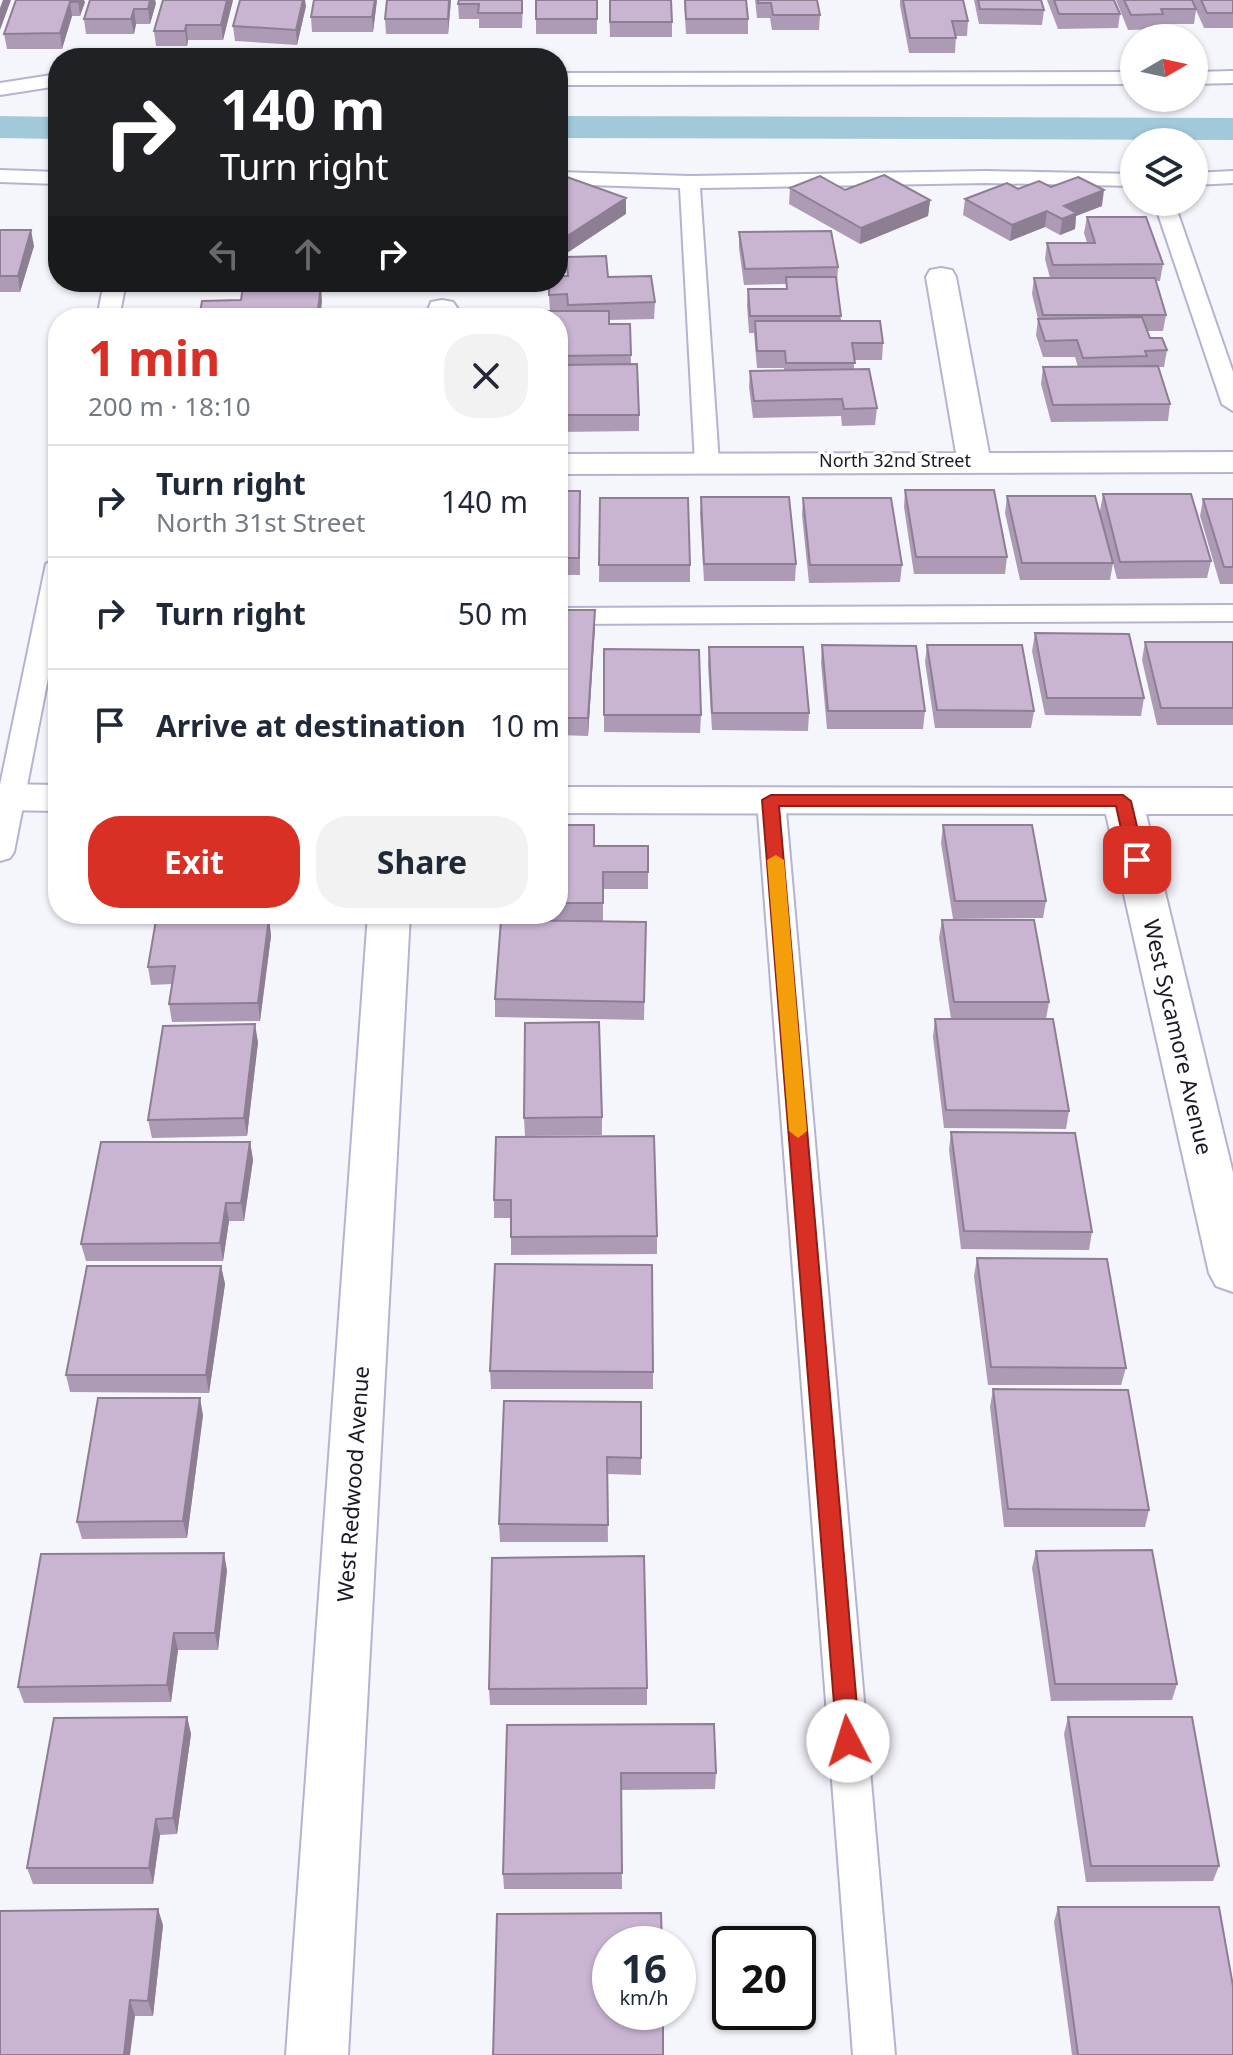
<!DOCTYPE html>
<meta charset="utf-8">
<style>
body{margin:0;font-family:"Noto Sans",sans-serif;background:#f2f2f3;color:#1f2937;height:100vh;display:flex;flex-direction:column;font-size:30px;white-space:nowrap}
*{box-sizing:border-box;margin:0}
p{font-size:26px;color:#747a83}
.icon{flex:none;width:44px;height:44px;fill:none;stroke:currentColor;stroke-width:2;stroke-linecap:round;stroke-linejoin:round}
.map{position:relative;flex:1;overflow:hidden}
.drawer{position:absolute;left:48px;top:308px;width:520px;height:616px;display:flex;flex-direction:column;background:#fff;border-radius:32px;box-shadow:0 2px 6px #0004}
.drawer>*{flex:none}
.top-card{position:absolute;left:48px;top:48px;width:520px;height:244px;border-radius:32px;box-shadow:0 2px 6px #0004;background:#202124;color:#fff;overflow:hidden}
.needle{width:52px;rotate:81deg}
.fabs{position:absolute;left:1120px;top:24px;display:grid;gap:16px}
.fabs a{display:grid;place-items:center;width:88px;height:88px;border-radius:50%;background:#fff;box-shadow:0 2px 6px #0004;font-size:40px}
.speed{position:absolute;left:592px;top:1926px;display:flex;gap:16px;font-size:40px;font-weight:700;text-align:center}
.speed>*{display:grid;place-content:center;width:104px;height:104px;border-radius:50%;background:#fff;box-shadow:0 2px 6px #0004;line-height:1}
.speed small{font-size:20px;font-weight:400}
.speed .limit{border:4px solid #111;border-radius:12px;background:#fff;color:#111}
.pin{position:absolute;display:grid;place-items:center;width:68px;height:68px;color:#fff;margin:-34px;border-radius:16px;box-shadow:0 4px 12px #0006}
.me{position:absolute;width:88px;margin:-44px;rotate:355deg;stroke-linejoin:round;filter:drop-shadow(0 0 6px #0008)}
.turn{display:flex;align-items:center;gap:28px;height:168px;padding:0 40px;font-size:36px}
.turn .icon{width:104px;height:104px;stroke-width:2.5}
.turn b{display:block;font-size:56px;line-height:68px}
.lanes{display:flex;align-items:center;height:76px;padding:0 40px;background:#0003;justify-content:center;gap:40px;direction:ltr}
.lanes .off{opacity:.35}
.round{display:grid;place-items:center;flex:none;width:84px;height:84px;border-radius:32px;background:#f2f2f3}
.head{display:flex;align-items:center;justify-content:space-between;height:136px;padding:0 40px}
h1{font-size:48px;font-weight:700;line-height:60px;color:#d93025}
.primary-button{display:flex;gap:16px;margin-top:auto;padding:16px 40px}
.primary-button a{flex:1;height:92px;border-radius:32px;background:#d93025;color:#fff;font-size:32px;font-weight:700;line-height:92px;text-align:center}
.primary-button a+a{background:#f2f2f3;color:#1f2937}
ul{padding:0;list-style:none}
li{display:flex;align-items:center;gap:24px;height:112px;padding:0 40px;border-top:2px solid #e0e1e3}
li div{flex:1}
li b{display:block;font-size:30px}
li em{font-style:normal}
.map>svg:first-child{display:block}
</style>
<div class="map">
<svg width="1233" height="2055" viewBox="0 0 1233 2055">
<rect width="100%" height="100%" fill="#f5f5fc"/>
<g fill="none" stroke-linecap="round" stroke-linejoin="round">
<path fill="#a1c9d9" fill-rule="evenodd" d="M0,116L58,117V139L0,138Z
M558,116L1233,118V140L558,138Z"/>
<defs>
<path id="lane" d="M1233,71V83L1194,84V72Z
M1134,72V84L558,85V73Z
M58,74V86L0,95V83Z
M0,170L58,172V184L0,182Z
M986,171L1134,174V186L986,183L700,188L719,463L707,470L695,463L680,188L558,184V172L690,176Z
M1233,171V183L1194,185V173Z
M1154,202H1174L1233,372V411L1222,404Z
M104,282H126L119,318H97Z
M58,557V627L14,852L10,858L0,861V785L46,564Z
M1233,605V621L558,624V608Z
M771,791L781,794L785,800L895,2055H853L757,800L761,794Z"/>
<path id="street" d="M941,268L952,270L956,277L989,453L1233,452V472L558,474V454L956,453L926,277L930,270Z
M442,300L453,302L458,309L457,318H425L431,302Z
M0,784L58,785V811L0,810Z
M558,787L1233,788V814H1146L1233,1173V1292L1216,1286L1209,1273L1106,814L558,813Z
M368,914H410L348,2055H286Z"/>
</defs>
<use href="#lane" stroke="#b3b3d3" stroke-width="4"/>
<use href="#street" stroke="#b3b3d3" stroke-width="4"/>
<use href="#lane" fill="#fff" fill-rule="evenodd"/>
<use href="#street" fill="#fff" fill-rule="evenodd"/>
</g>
<path fill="#ad9bb5" d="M16,0L85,2L80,16H72L62,49H7L4,34Z
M233,0L223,40H188L187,46H156L154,31Z
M314,0H377L373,32H312L311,17Z
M387,0H451L448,34H386L385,19Z
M523,0L522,28H479V19H459L458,4Z
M536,0H597V34H536Z
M609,0L672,22V37H610Z
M684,0H746L748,19V34H686Z
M755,0H817L820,15L819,30H772L770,18H757Z
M900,0H963L968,21L967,36H956L955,53H909L900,5Z
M974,0H1041L1044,10L1042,25L979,24Z
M1047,0H1114L1120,14L1118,28L1058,29Z
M1116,0H1233V28H1204L1196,10L1194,24H1162L1161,29L1128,30Z
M156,3L150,24H136L134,34H86L84,19Z
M306,6L297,45L235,41L233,26Z
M1051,187L1102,206L1076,216L1075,229L1060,235L1045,227L1010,241L963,215L965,199L1018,189Z
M790,188L845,190L930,200L928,216L860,244L789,204Z
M1087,217L1163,264L1160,281H1156L1166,315L1163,331H1148L1150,338L1167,350L1164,367H1158L1170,404L1168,421L1051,422L1041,384L1043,367H1078L1075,357H1043L1036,335L1038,319L1032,294L1034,278H1050L1045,259L1047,243H1087L1084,233Z
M0,230L34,246L20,292H0Z
M739,232L838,267L837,283L841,321L883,343L882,360H854V369L877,408L875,425L842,426L841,416L753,418L749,387L750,371L784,370V368H757L754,333H749L747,305L748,289H786V284L744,285L739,248Z
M566,257L608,277L655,302L654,319L609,320V324H630L631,364L639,415V431L558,432V318L550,311L548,282L567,276Z
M905,490L1007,557L1005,574H914L904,507Z
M558,491H580V575H558Z
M1103,494L1211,561L1207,578L1117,579L1113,563L1110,580H1020L1005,513L1007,496L1100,511Z
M701,497L796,564L795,581H704L700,514Z
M600,498L690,565V582H599Z
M803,498L902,565L900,582L809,583L802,515Z
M1203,499H1233V584H1220L1200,516Z
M558,610L595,627L588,736L558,735Z
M1035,633L1144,698L1141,716L1045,715L1032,651Z
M1145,642H1233V725H1157L1142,660Z
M822,645L925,711L923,729H827L821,663Z
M927,645L1034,711L1031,728H935L925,662Z
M709,647L809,713L808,731L712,730L708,665Z
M604,649L701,715L700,733L604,732Z
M558,825L594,846H648V889H603V921L646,922L644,1020L495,1017V999L517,920V914H558Z
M943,825L1046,901L1043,918L953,919L941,843Z
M120,914H265L264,917L120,918Z
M269,918L271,936L260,1021L172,1022L169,1004L172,984L151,985L148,967Z
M942,920L1049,1002L1046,1019L1069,1111L1066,1129L944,1128L933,1037L935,1019H951L939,938Z
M258,1042L247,1136L152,1138L148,1120Z
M602,1117V1135L525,1136L524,1118Z
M951,1132L1092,1232L1089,1250L961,1249L949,1150Z
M496,1137L657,1236V1254L511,1255V1218H494V1200Z
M250,1142L253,1160L244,1221H229L223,1261H86L81,1244Z
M977,1258L1126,1368L1121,1385H988L974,1276Z
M221,1266L225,1284L209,1393L70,1392L66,1375Z
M490,1371L653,1372V1389H491Z
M993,1389L1149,1510L1145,1527H1004L990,1407Z
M641,1402V1475L607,1474L608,1542H500L499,1524Z
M203,1415L187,1538L82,1539L77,1522Z
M1036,1551L1177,1684L1172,1700L1051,1701L1032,1568Z
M227,1570L218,1650H178L171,1702L24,1703L18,1687Z
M647,1688V1705H490L489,1689Z
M187,1717L191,1734L177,1834L160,1835L153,1884H33L27,1868Z
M1068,1717L1219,1866L1213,1881L1086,1882L1064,1734Z
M507,1725L716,1773L715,1789L621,1790L622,1889H504L503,1874Z
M1058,1907L1233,2055H1072L1054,1922Z
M163,1925L153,2016H135L0,2055Z"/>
<path fill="#8d7e93" d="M3,0H11L0,30V8Z
M78,0H84L85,2L80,16Z
M150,0H155L156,3L150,24L148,9Z
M227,0H233L223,40L221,25Z
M303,0H305L306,6L297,45L296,30Z
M375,0H377L373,32L372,17Z
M449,0H451L448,34V19Z
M70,2L72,16L62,49L60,33Z
M134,9L136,24L134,34L131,19Z
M186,25L188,40L187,46L185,31Z
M1104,190L1102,206L1076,216L1075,229L1060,235L1064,206Z
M626,198V214L558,259V242Z
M930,200L928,216L860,244L861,228Z
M1047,211L1045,227L1010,241L1012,225Z
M31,230L34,246L20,292L18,276Z
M321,285L322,302L320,318H317Z
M595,610V627L588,736V718Z
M269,918L271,936L260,1021L258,1003Z
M255,1024L258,1042L247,1136L244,1118Z
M250,1142L253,1160L244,1221L241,1203Z
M226,1203L229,1221L223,1261L220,1243Z
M221,1266L225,1284L209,1393L206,1375Z
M200,1398L203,1415L187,1538L183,1521Z
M224,1553L227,1570L218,1650L215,1633Z
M174,1633L178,1650L171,1702L167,1685Z
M187,1717L191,1734L177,1834L173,1818Z
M156,1819L160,1835L153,1884L149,1868Z
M158,1909L163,1925L153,2016L148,2001Z
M130,2000L135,2016L130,2055H124Z"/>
<path fill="#c9b4d2" stroke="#8d7e93" stroke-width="2" d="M16,0H78V2H70L60,33L4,34Z
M90,0H150L148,9H134L131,19H84Z
M163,0H227L221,25H186L185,31H154Z
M240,0H303L296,30L233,26Z
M314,0H375L372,17H311Z
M387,0H449L448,19H385Z
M459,0H522V13H478L479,4H458Z
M536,0H597V19H536Z
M610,0H671L672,22H610Z
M685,0H746L748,19H686Z
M758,0H817L820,15H773L771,3H758Z
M903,0H963L968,21H952L956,38H910Z
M978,0H1041L1044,10L980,9Z
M1054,0H1114L1120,14H1059Z
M1124,0H1192L1196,9H1161L1163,14L1131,15Z
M1201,0H1233V13H1207Z
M884,175L930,200L861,228L790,188L820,176L845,190Z
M567,177L626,198L558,242V183Z
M1078,177L1104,190L1064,206L1077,213L1062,219L1047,211L1012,225L965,199L1007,183L1018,189L1039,181L1051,187Z
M1087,217H1146L1163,264L1053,265L1047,243H1095Z
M0,230H31L18,276H0Z
M831,231L838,267L745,269L739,232Z
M606,256L608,277L651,276L655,302L568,305L567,294L549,295V282H558V276H568L566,257Z
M786,277H836L841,316H750L748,289H787Z
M1034,278H1155L1166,315H1043Z
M321,285L317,318H199L202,301L241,300L243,286Z
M538,311H609V324H630L631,355L558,356V318H538Z
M1142,317L1150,338H1162L1167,350L1145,351L1147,356L1083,358L1077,340L1045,341L1038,319Z
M755,321H880L883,343H852L855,363H786L785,351H757Z
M637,364L639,415H558V365Z
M1158,366L1170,404L1053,405L1043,367Z
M869,369L877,408L844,409L842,399L754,401L750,371Z
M905,490H994L1007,557H916Z
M558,491H580L579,558H558Z
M1103,494H1191L1211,561L1120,562Z
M1007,496H1095L1113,563H1022Z
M701,497H789L796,564H704Z
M600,498H688L690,565H599Z
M803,498H891L902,565H810Z
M1203,499H1233V567H1224Z
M558,610H595L588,718H558Z
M1035,633L1129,634L1144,698H1047Z
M1145,642H1233V708H1161Z
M822,645L916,646L925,711H828Z
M927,645H1022L1034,711L937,710Z
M709,647H803L809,713H712Z
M604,649L699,650L701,715H604Z
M558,825H594V846H648V872H603V903H558Z
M943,825H1032L1046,901H955Z
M269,918L258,1003L169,1004L175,966L148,967L156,920Z
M501,920L646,922L644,1002L495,999Z
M942,920H1034L1049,1002H954Z
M935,1019H1053L1069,1111L946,1110Z
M599,1022L602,1117L524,1118L525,1023Z
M255,1024L244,1118L148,1120L163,1026Z
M951,1132L1075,1133L1092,1232L964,1231Z
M654,1136L657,1236L511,1237V1200H494L496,1137Z
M101,1142H250L241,1203H226L220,1243L81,1244Z
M977,1258L1107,1259L1126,1368L991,1367Z
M495,1264L652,1265L653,1372L490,1371Z
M87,1266H221L206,1375H66Z
M993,1389L1128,1390L1149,1510L1008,1509Z
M98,1398H200L183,1521L77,1522Z
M504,1401L641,1402V1458L607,1457L608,1525L499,1524Z
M1152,1550L1177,1684H1055L1036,1551Z
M224,1553L215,1633H174L167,1685L18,1687L41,1554Z
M644,1556L647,1688L489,1689L492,1558Z
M187,1717L173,1818L156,1819L149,1868H27L54,1718Z
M1068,1717H1192L1219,1866H1091Z
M714,1724L716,1773H621L622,1873L503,1874L507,1725Z
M1058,1907H1219L1233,1986V2055H1078Z
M158,1909L148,2001L130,2000L124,2055H0V1911Z
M661,1913L662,1944H610V2012H663V2055H493L497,1914Z"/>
<path fill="#d93025" stroke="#8d1f18" stroke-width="2" d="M771,795H1123L1131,801L1145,860L1137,865L1128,860L1116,806H779L860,1741L857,1749L848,1752L840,1749L837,1741L762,800Z"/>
<path fill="#f59e0b" d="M776,855L784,860L807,1131L798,1138L789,1131L767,860Z"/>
<g text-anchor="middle" stroke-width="6" stroke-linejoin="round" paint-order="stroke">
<g font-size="18" fill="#191824" stroke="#fff">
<text x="895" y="467">North 32nd Street</text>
</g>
<g font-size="22" fill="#191824" stroke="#fff">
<text transform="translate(1178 1037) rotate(77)" y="8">West Sycamore Avenue</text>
<text transform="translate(353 1484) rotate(-86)" y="8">West Redwood Avenue</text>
</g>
</g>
</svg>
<div class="fabs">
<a><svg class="needle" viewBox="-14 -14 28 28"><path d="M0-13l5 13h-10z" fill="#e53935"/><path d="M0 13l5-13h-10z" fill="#747a83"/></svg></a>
<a><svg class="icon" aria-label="layers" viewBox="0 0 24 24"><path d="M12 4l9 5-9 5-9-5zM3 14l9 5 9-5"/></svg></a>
</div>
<div class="speed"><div>16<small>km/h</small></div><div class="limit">20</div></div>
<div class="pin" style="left:1137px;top:860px;background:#d93025"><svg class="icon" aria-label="arrive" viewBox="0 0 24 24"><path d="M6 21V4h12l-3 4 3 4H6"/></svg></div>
<svg class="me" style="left:848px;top:1741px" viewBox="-20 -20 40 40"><circle r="19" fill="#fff"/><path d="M0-13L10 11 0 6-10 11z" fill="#d93025"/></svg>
<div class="top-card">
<div class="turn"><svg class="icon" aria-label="right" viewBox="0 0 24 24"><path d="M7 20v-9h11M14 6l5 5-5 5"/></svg><div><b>140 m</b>Turn right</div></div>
<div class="lanes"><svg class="icon off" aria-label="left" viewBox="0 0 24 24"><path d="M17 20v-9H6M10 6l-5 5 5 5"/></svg><svg class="icon off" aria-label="ahead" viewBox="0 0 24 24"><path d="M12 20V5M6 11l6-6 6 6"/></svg><svg class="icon" aria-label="right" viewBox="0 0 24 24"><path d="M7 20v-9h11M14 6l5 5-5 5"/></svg></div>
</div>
<section class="drawer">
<div class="head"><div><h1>1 min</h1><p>200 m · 18:10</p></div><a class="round"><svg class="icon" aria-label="close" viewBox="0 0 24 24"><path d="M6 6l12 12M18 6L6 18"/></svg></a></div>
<ul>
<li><svg class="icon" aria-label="right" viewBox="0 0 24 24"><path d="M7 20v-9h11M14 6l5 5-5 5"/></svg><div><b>Turn right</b><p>North 31st Street</p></div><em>140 m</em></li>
<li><svg class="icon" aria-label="right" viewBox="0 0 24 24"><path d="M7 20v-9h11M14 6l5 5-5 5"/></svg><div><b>Turn right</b></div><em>50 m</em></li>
<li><svg class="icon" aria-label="arrive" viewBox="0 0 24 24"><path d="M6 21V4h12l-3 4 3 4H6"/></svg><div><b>Arrive at destination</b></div><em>10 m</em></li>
</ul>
<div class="primary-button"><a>Exit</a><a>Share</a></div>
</section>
</div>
